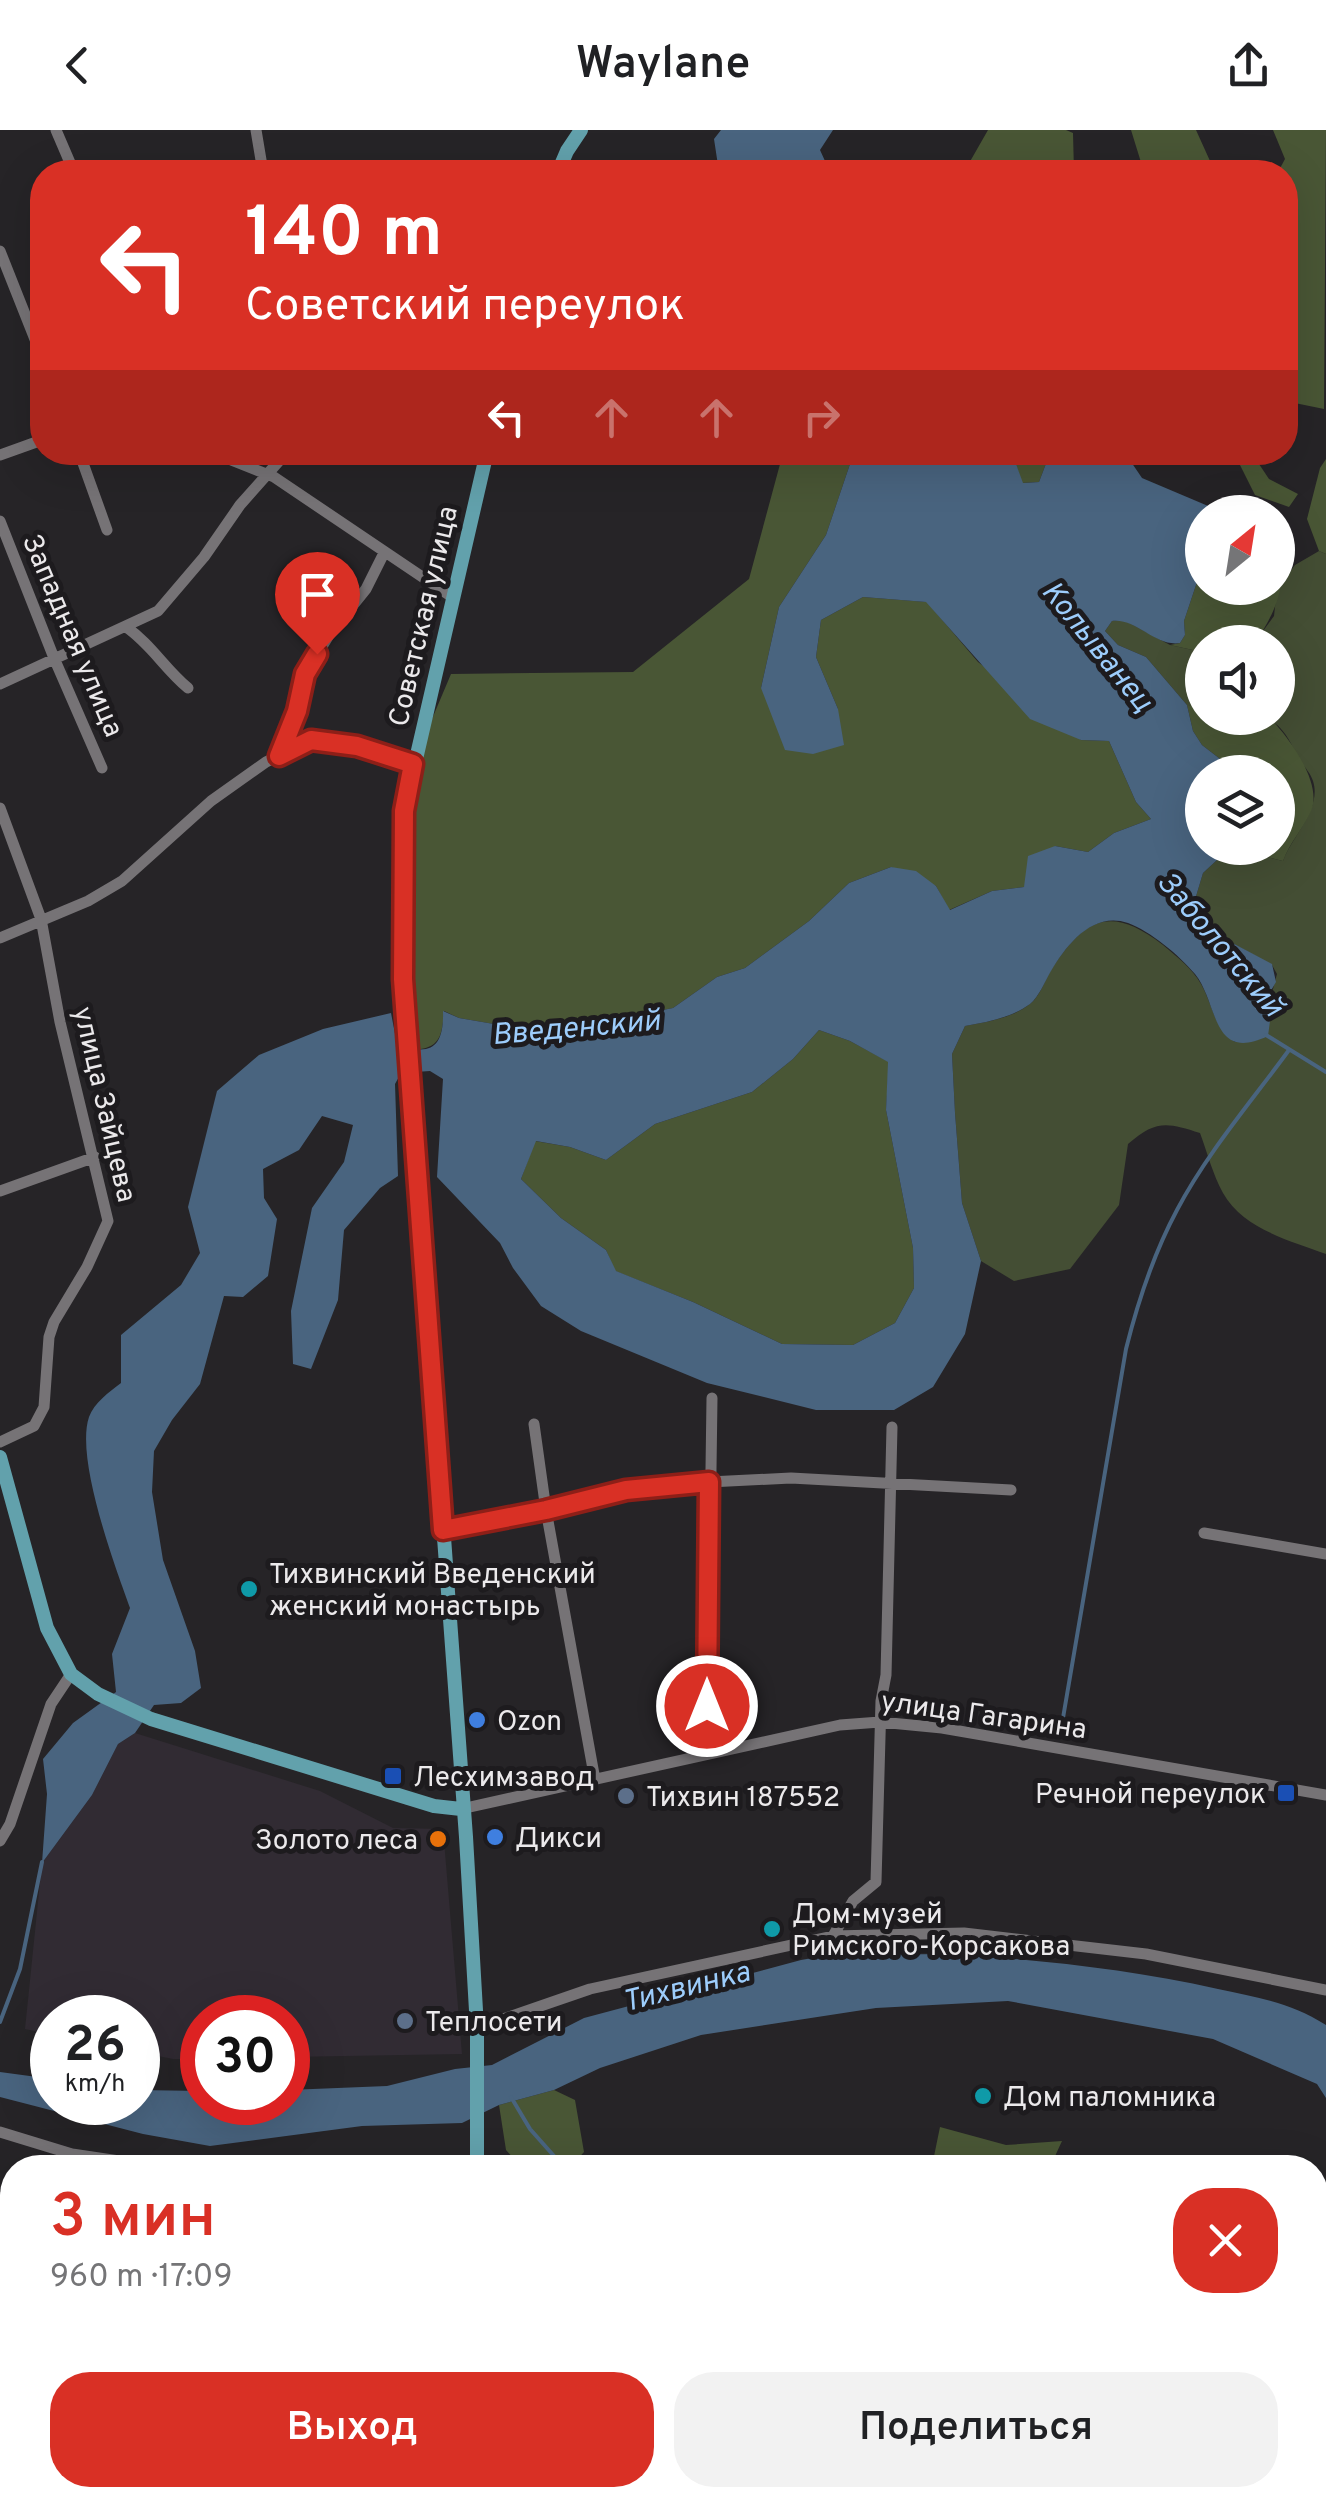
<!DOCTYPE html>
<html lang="ru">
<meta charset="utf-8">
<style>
body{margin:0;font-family:Overpass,sans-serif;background:#f2f2f2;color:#202124;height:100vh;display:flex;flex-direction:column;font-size:38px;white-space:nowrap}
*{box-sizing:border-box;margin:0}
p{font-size:32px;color:#757577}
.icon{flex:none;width:55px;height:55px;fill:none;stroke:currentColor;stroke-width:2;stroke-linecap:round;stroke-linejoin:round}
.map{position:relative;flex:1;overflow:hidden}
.panel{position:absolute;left:0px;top:2025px;width:1328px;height:352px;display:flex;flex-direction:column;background:#fff;border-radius:40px 40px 0 0;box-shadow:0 10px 40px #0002}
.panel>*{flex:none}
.hud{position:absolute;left:30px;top:30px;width:1268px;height:305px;border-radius:40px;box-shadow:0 10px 40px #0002;background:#d93025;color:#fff;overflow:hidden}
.needle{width:65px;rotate:30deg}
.tools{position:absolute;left:1185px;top:365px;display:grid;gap:20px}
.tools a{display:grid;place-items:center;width:110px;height:110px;border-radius:50%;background:#fff;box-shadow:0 10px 40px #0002;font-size:50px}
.speed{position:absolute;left:30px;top:1865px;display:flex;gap:20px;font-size:50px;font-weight:700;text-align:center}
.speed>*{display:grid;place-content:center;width:130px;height:130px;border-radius:50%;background:#fff;box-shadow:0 10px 40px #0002;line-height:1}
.speed small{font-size:25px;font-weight:400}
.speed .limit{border:15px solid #d22;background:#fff;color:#111}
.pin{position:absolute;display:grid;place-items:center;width:85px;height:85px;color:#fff;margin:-102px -42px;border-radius:50% 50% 50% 0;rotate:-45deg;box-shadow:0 0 10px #0007}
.pin .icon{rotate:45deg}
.me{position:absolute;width:110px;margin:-55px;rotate:0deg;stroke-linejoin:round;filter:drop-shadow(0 0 8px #0008)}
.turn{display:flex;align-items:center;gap:35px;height:210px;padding:0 50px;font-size:45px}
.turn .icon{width:130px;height:130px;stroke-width:2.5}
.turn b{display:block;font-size:70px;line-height:85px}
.lanes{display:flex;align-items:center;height:95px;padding:0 50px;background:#0003;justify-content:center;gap:50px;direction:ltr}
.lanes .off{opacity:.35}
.round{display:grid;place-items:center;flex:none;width:105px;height:105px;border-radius:40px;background:#f2f2f2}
.headline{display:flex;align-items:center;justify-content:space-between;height:170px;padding:0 50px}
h1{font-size:60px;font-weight:600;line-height:75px;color:#d93025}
.cta{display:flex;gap:20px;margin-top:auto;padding:20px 50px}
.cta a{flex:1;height:115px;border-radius:40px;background:#d93025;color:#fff;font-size:40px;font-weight:600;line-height:115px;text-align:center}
.cta a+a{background:#f2f2f2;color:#202124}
header{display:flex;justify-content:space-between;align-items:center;height:130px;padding:0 50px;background:#fff;font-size:45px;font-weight:600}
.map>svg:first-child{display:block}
</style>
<header><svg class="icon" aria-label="back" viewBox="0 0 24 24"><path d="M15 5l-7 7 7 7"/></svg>Waylane<svg class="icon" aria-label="share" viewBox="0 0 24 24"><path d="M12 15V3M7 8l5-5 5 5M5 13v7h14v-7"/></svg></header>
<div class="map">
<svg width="1326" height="2377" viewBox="0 0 1326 2377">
<rect width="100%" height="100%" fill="#262427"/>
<path fill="#312b33" d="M135,1603L320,1661L393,1698L443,1699L462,1924L288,1927V1888H202V1929H173L138,1922V1888H52V1905L25,1899L42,1733L92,1665L118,1614Z"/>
<path fill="#444e34" d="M1319,421L1326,424V1124C1291,1111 1243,1099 1223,1063C1213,1045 1207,1022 1200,1003C1167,992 1155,990 1128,1014L1119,1075L1070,1139L1014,1151L981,1131L962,1073L955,983L952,924L965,896C987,892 1013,888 1031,873C1040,866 1045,850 1051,840C1085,787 1111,775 1163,815C1176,826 1193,839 1201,854C1213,875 1214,898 1235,912L1270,891L1266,869L1273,859L1277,844L1272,835L1225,809L1194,773L1203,743L1230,718L1283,731C1292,706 1322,679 1313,651C1310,641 1300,633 1296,624C1289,608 1282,596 1267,588H1278V512H1255L1274,486L1277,459L1295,435Z
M1124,490L1170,515L1202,522V576L1187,575L1146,527L1118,515L1105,501L1112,491Z
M584,2365H738L730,2377H583Z
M1011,2365H1094L1112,2377H1019L1017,2369Z"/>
<path fill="#495635" d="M988,0H1066L1073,3L1074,42H964Z
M1131,0H1196L1215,42H1144Z
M1273,0H1326L1324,279L1285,271V42H1278L1285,29Z
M783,323H846L850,334L826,405L779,477L761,558L838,579L816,527L821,490L863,467L927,472L978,532L1081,610L1109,611L1136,672L1151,689L1114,703L1088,722L1055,716L1024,757L992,761L949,780L936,756L891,737L849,753L809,791L745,838L717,847L673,878L546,903L459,888L444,881C442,905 441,918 414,920L403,849L413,634L451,544L633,542L749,449Z
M1012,323H1050L1039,352L1022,353Z
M1242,323H1260L1257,331L1269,349L1298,364L1289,377L1255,365L1239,333Z
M1326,329V424L1319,421L1307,389L1320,338Z
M1278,430C1289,456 1270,492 1255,512H1202V522L1170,515L1180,513L1185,505L1184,491L1202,437V458H1278Z
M1187,575L1202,576V588L1271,589C1290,609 1323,654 1311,681C1303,699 1290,712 1283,731L1232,718H1278V642H1237L1202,615L1193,601Z
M819,900L850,911L889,932L886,980L913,1118L914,1158L895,1193L853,1215L782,1214L693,1172L615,1141L606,1120L561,1088L521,1049L535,1011L570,1017L606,1030L655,994L752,962L793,929Z
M554,1960L575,1970L584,2022L574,2033L515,2030L506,2020L499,1975Z
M940,1997L1006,2015L1062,2011L1050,2037L932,2036Z"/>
<path fill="#49647f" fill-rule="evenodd" d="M721,0H833L820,20L830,42H719L714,9Z
M846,323H1012L1023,353L1039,352L1050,323H1125L1142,348L1220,381L1202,382V437L1184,491L1185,505L1180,513C1155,517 1137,488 1112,491L1105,501L1118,515L1146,527L1187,575L1193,601L1202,615L1237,642H1202V718H1230L1203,743L1194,773L1225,809L1272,834L1276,852L1266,869L1270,891L1268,906C1211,933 1219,874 1195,844C1179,825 1150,801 1128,793C1093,781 1067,814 1051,841C1045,851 1039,867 1030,874C1011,888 987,892 965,896L952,924L955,983L962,1073L981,1131L965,1204L933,1257L894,1280H816L707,1253L581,1201L541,1176L513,1138L500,1113L437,1047L443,949L430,941L401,943L395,954L398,1046L380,1058L344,1100L338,1170L311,1239L293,1234L291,1181L312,1078L344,1032L353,995L322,986L299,1020L263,1039L264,1068L277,1089L268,1146L243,1167L224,1166L200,1254L172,1290L154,1321L152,1362L163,1430L195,1521L201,1558L181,1573L154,1575L135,1603L118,1614L92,1665L42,1733L47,1664L43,1629L73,1593L116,1562L112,1524L130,1478C115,1436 75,1329 89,1287C94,1273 109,1262 121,1253V1205L181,1155L200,1123L188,1077L217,961L259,925L323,899L391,883L397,914C431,927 444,917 443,881L459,888L546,903L673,878L717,847L745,838L809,791L849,753L891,737L916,741L936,756L950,780L992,761L1024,757L1028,726L1055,716L1088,722L1114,703L1151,689L1136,672L1109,611L1081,610L1030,589L926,472L863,467L821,490L816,527L838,579L844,615L813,624L785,620L761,558L779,477L826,405L850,334ZM819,900L850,911L888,932L886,980L913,1118L914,1158L895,1193L853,1215L782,1214L693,1172L616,1141L606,1120L561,1088L521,1049L536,1011L570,1017L606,1030L655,994L752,962L793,929Z
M951,1824C1041,1830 1129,1839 1218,1859C1259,1868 1290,1872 1326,1895V1968L1317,1954L1213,1909L1008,1871L876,1878L701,1905L600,1938L554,1960L499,1975L462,1993L362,1996L210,2016L143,2004L0,1967V1942L52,1949V1972H138V1960L202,1961V1972H288V1960L387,1956L455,1939L492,1935L584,1888L801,1830L830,1825Z
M426,2365H584L583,2377H427Z
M738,2365H1011L1017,2369L1019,2377H730Z"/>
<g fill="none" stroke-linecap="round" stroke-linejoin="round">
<path stroke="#49647f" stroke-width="4" d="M1266,905L1326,942
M1063,1588L1126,1219C1138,1171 1154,1123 1177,1080C1207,1023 1251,972 1289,920
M0,1892L20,1839L42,1732
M511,1967L530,1999L554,2026L556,2038"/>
<path stroke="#767376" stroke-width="11" d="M56,0L74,42
M256,0L263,42
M0,121L42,227
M79,322L107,400
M211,322L274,347L452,467
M0,325L42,310
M0,391L54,528L102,638
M126,497C151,514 165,539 188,558
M0,554L158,481L204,427L240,375L287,322
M279,626L297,581L305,544L329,505L366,459L384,423
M0,678L41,789L60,892L108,1091L87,1137L54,1192L49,1207L44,1277L34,1296L0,1312
M0,808L88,771L122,751L211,671L266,632L311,610L357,616L413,634
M0,1061L95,1027
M534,1294L546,1380L595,1650
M443,1400L546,1380L626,1360L709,1352L791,1348L1011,1360
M1204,1403L1326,1424
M707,1624L712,1268
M461,1679L840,1595L880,1592L942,1598L1326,1665
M0,1711L10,1694L51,1574L71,1544
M833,1806L853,1771L876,1752L881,1571L886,1545L892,1297
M477,1898L590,1859L833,1806L964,1803L1146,1824L1326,1860
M0,2002L72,2024L166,2038
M51,2038L72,2024
M186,2038H196
M0,2069L12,2061
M1315,2323L1326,2311
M0,2336L12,2357
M17,2365L25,2377
M1105,2365L1124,2377
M1294,2365L1307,2377
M1266,2377L1277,2365"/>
<path stroke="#62a1ac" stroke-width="14" d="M558,42L567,21L581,0
M0,1327L47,1498L71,1544L98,1564L151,1589L434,1676L461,1679
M477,2038V1898L466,1707L403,849L404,681L487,322
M354,2377L364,2365"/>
</g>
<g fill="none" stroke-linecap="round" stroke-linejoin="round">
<defs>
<path id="route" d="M317,524L305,544L297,581L279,626L311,610L357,616L413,634L404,681L403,849L443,1400L546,1380L626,1360L709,1352L707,1576"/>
</defs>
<use href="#route" stroke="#8d1f18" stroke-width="25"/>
<use href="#route" stroke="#d93025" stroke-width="18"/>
</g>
<g fill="#0f9aa8" stroke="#1d1b1e" stroke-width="4">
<circle cx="249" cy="1459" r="10"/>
<circle cx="772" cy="1799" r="10"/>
<circle cx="983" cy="1966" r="10"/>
</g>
<g fill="#3f7fe0" stroke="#1d1b1e" stroke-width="4">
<circle cx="477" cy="1590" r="10"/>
<circle cx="495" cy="1707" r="10"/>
</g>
<g fill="#1a4fb4" stroke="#1d1b1e" stroke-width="4">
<rect x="383" y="1636" width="20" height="20" rx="5"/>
<rect x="1276" y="1653" width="20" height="20" rx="5"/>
</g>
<g fill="#5c6f8a" stroke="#1d1b1e" stroke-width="4">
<circle cx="626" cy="1666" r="10"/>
<circle cx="405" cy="1891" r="10"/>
</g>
<circle fill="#e8710a" stroke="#1d1b1e" stroke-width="4" cx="438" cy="1709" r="10"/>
<g text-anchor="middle" stroke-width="10" stroke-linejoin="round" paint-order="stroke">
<g font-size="28" fill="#ebe9eb" stroke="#1d1b1e">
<text transform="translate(422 486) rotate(-77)" y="10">Советская улица</text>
<text transform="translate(74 505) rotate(67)" y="10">Западная улица</text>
<text transform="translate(106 974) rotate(77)" y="10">улица Зайцева</text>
<text transform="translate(984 1584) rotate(8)" y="10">улица Гагарина</text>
</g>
<g font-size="28" fill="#ebe9eb" stroke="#1d1b1e" text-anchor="start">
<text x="269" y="1453">Тихвинский Введенский<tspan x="269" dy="32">женский монастырь</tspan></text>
<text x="497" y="1600">Ozon</text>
<text x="413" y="1656">Лесхимзавод</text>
<text x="1266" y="1673" text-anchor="end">Речной переулок</text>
<text x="646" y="1676">Тихвин 187552</text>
<text x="515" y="1717">Дикси</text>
<text x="418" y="1719" text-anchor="end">Золото леса</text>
<text x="792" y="1793">Дом-музей<tspan x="792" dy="32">Римского-Корсакова</tspan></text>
<text x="425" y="1901">Теплосети</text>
<text x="1003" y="1976">Дом паломника</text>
</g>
<g font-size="30" font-style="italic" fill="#9dcdfc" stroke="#1d1b1e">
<text transform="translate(1098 516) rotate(51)" y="10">Колыванец</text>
<text transform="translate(1221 814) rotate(50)" y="10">Заболотский</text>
<text transform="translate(576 897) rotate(-5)" y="10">Введенский</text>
<text transform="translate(686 1856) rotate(-14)" y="10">Тихвинка</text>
</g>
</g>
</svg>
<div class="tools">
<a><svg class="needle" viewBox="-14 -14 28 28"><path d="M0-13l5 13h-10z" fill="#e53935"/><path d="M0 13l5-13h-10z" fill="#757577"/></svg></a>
<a><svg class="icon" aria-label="sound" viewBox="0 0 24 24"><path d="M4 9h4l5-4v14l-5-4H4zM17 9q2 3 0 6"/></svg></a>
<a><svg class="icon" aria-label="layers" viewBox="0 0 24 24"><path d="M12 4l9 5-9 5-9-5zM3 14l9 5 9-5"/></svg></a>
</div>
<div class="speed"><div>26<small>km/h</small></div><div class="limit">30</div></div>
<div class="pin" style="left:317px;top:524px;background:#d93025"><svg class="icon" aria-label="arrive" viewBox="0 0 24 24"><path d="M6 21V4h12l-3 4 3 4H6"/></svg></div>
<svg class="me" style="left:707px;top:1576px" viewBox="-20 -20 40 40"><circle r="17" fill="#d93025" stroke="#fff" stroke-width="3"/><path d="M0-11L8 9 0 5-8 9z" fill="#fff"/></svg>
<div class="hud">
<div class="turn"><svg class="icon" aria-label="left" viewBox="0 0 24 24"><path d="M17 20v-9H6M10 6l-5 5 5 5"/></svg><div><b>140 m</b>Советский переулок</div></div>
<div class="lanes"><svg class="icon" aria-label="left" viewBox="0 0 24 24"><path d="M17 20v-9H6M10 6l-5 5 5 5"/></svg><svg class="icon off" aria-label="ahead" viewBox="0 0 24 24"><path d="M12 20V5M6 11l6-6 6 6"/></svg><svg class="icon off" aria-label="ahead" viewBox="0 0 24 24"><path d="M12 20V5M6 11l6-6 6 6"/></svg><svg class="icon off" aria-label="right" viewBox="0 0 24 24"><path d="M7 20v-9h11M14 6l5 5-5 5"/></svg></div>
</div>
<section class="panel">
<div class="headline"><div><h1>3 мин</h1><p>960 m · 17:09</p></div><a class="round" style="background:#d93025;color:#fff"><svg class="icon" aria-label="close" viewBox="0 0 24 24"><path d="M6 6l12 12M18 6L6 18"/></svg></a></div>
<div class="cta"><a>Выход</a><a>Поделиться</a></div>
</section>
</div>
